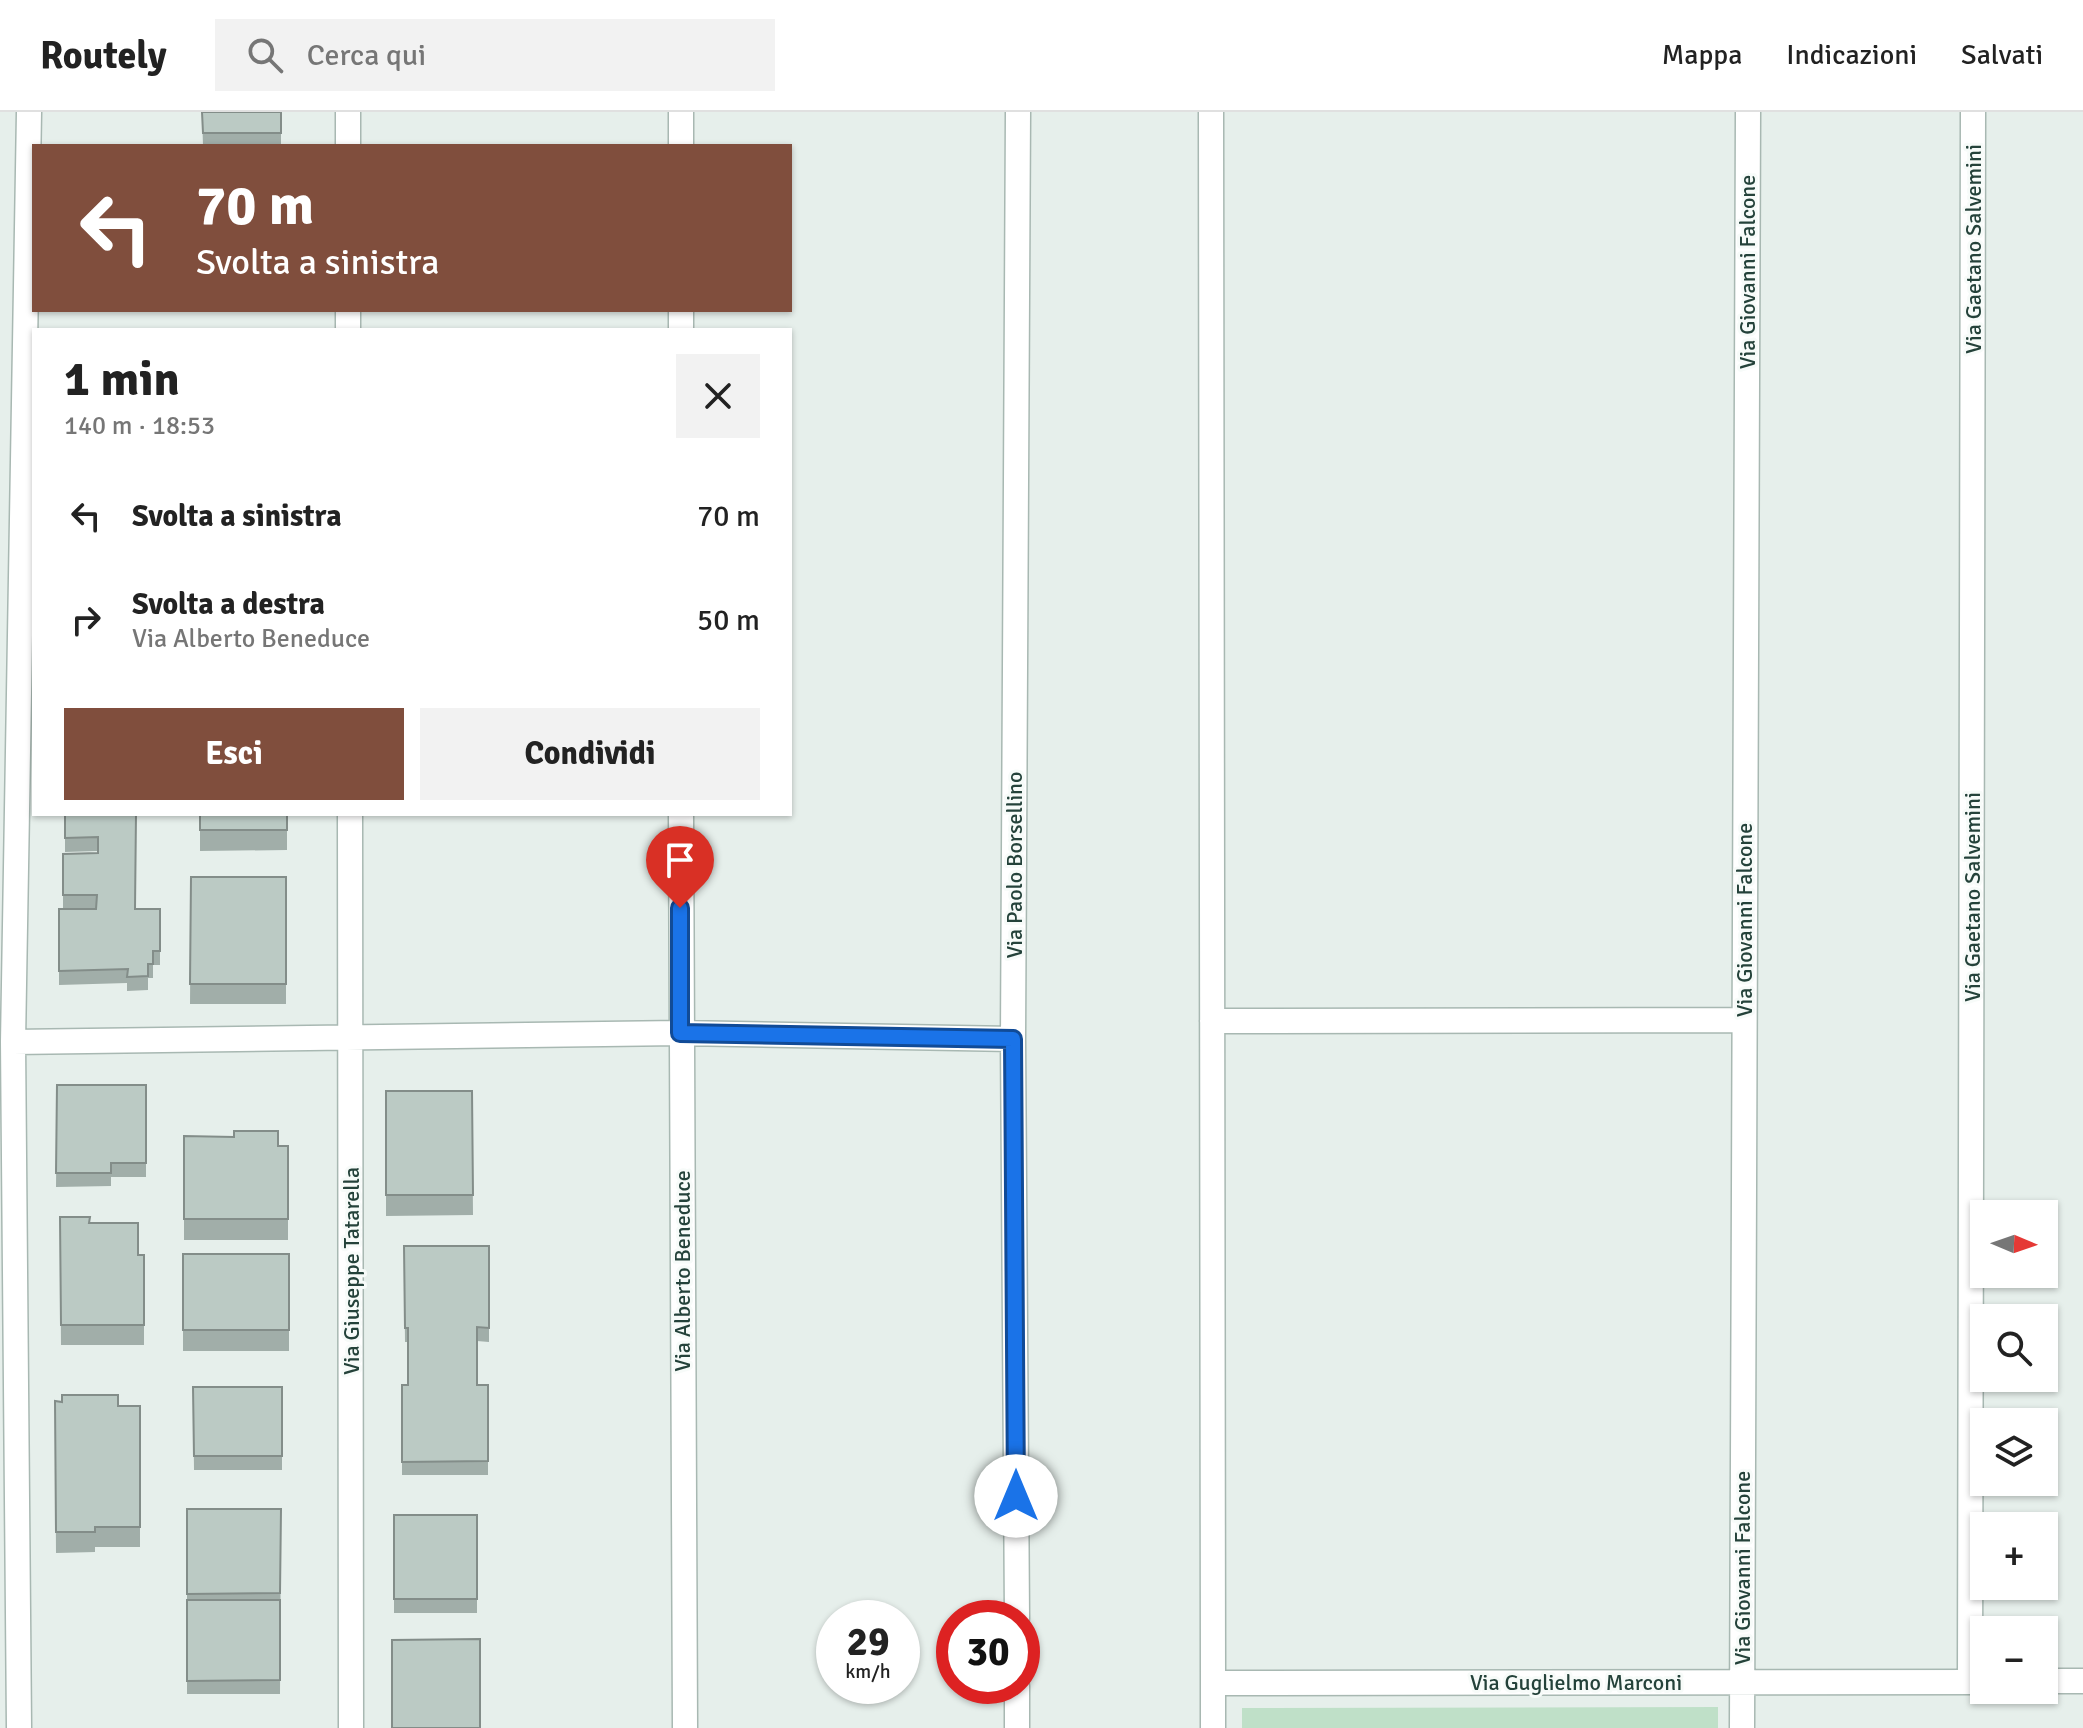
<!DOCTYPE html>
<html lang="it">
<meta charset="utf-8">
<style>
body{margin:0;font-family:Signika,sans-serif;background:#f2f2f2;color:#222;height:100vh;display:flex;flex-direction:column;font-size:30px;white-space:nowrap}
*{box-sizing:border-box;margin:0}
p{font-size:26px;color:#767676}
.icon{flex:none;width:44px;height:44px;fill:none;stroke:currentColor;stroke-width:2;stroke-linecap:round;stroke-linejoin:round}
.map{position:relative;flex:1;overflow:hidden}
.sheet{position:absolute;left:32px;top:216px;width:760px;height:488px;display:flex;flex-direction:column;background:#fff;border-radius:0px;box-shadow:0 2px 6px #0004}
.sheet>*{flex:none}
.banner{position:absolute;left:32px;top:32px;width:760px;height:168px;border-radius:0px;box-shadow:0 2px 6px #0004;background:#804e3d;color:#fff;overflow:hidden}
.needle{width:52px;rotate:92deg}
.controls{position:absolute;left:1970px;top:1088px;display:grid;gap:16px}
.controls a{display:grid;place-items:center;width:88px;height:88px;border-radius:0px;background:#fff;box-shadow:0 2px 6px #0004;font-size:40px}
.speed{position:absolute;left:816px;top:1488px;display:flex;gap:16px;font-size:40px;font-weight:700;text-align:center}
.speed>*{display:grid;place-content:center;width:104px;height:104px;border-radius:50%;background:#fff;box-shadow:0 2px 6px #0004;line-height:1}
.speed small{font-size:20px;font-weight:400}
.speed .limit{border:12px solid #d22;background:#fff;color:#111}
.pin{position:absolute;display:grid;place-items:center;width:68px;height:68px;color:#fff;margin:-82px -34px;border-radius:50% 50% 50% 0;rotate:-45deg;box-shadow:0 0 8px #0007}
.pin .icon{rotate:45deg}
.me{position:absolute;width:88px;margin:-44px;rotate:0deg;stroke-linejoin:round;filter:drop-shadow(0 0 6px #0008)}
.turn{display:flex;align-items:center;gap:28px;height:168px;padding:0 32px;font-size:36px}
.turn .icon{width:104px;height:104px;stroke-width:2.5}
.turn b{display:block;font-size:56px;line-height:68px}
.round{display:grid;place-items:center;flex:none;width:84px;height:84px;border-radius:0px;background:#f2f2f2}
.head{display:flex;align-items:center;justify-content:space-between;height:136px;padding:0 32px}
h1{font-size:48px;font-weight:700;line-height:60px}
.action{display:flex;gap:16px;margin-top:auto;padding:16px 32px}
.action a{flex:1;height:92px;border-radius:0px;background:#804e3d;color:#fff;font-size:32px;font-weight:700;line-height:92px;text-align:center}
.action a+a{background:#f2f2f2;color:#222}
ul{padding:0;list-style:none}
li{display:flex;align-items:center;gap:24px;height:104px;padding:0 32px}
li div{flex:1}
li b{display:block;font-size:30px}
li em{font-style:normal}
header{display:flex;align-items:center;gap:48px;box-sizing:border-box;height:112px;padding:0 40px;background:#fff;border-bottom:2px solid #e0e0e0}
header strong{font-size:38px}
nav{display:flex;gap:44px;margin-inline-start:auto;font-size:28px}
.search{width:560px;height:72px;background:#f2f2f2;display:flex;align-items:center;gap:20px;box-sizing:border-box;padding:0 28px;border-radius:0px;color:#767676;font-size:30px}
.map>svg:first-child{display:block}
</style>
<header>
<strong>Routely</strong>
<div class="search"><svg class="icon" aria-label="search" viewBox="0 0 24 24"><circle cx="10" cy="10" r="6"/><path d="M15 15l6 6"/></svg>Cerca qui</div>
<nav><a>Mappa</a><a>Indicazioni</a><a>Salvati</a></nav>
</header>
<div class="map">
<svg width="2083" height="1616" viewBox="0 0 2083 1616">
<rect width="100%" height="100%" fill="#e6efeb"/>
<path fill="#bfe0c8" d="M1718,1595V1616H1242V1596Z"/>
<g fill="none" stroke-linecap="round" stroke-linejoin="round">
<defs>
<path id="street" d="M348,0V34
M1211,0L1213,1571
M681,34V0
M348,198V218
M681,218V198
M350,702L351,1616
M681,702L685,1616
M1212,909L1744,908
M13,930L680,921L1013,927
M1017,1506L1013,927L1018,0
M2044,1569H2083
M1970,1570L1973,0
M1017,1574V1616
M19,1616L13,930L29,0
M1213,1616V1571L1984,1570
M1742,1616L1748,0"/>
</defs>
<use href="#street" stroke="#a8b8b2" stroke-width="27"/>
<use href="#street" stroke="#fff" stroke-width="24"/>
</g>
<path fill="#a1aea9" d="M202,0H281V34H203Z
M65,702H136L135,797H160V853H153V866H148V878L127,879V871L59,873V797H63V742L98,741V739L65,740Z
M200,702H287V738L200,739Z
M191,765H286V892H190Z
M57,973H146V1065H111V1074L56,1075Z
M386,979H472L473,1103L386,1104Z
M184,1024L278,1034H288V1128H184Z
M60,1105L138,1143H144V1233H61Z
M404,1134H489V1230L477,1229V1273H488V1363H402V1273H408V1230H405Z
M183,1142H289V1239H183Z
M193,1275H282V1358H194Z
M55,1289L118,1294H140V1435H95V1440L56,1441Z
M187,1397H281L280,1582H187Z
M394,1403H477V1501H394Z"/>
<path fill="#bbcac4" stroke="#838d89" stroke-width="2" d="M202,0H281V21H203Z
M65,702H136L135,797H160V839H153V852H148V864L127,865L128,857L59,859V797H96L97,783H63V742L98,741V725L65,726Z
M200,702H287V718H200Z
M191,765H286V872H190Z
M57,973H146V1051H111V1061H56Z
M386,979H472L473,1083H386Z
M234,1019H278V1034H288V1107H184V1024L234,1025Z
M60,1105H90L89,1111H138V1143H144V1213H61Z
M404,1134H489V1216L477,1215V1273H488V1349L402,1350V1273H408V1216H405Z
M183,1142H289V1218H183Z
M193,1275H282V1344H194Z
M62,1283H118V1294H140V1415H95V1420H56L55,1289L62,1290Z
M187,1397H281L280,1481L187,1482Z
M394,1403H477V1487H394Z
M187,1488H280V1568L187,1569Z
M480,1527V1616H392V1528Z"/>
<g fill="none" stroke-linecap="round" stroke-linejoin="round">
<defs>
<path id="route" d="M680,796V921L1013,927L1016,1384"/>
</defs>
<use href="#route" stroke="#114b97" stroke-width="20"/>
<use href="#route" stroke="#1a73e8" stroke-width="14"/>
</g>
<g text-anchor="middle" stroke-width="6" stroke-linejoin="round" paint-order="stroke">
<g font-size="22" fill="#24423a" stroke="#f7fbf9">
<text transform="translate(1973 137) rotate(-90)" y="8">Via Gaetano Salvemini</text>
<text transform="translate(1747 160) rotate(-90)" y="8">Via Giovanni Falcone</text>
<text transform="translate(1014 753) rotate(-90)" y="8">Via Paolo Borsellino</text>
<text transform="translate(1972 785) rotate(-90)" y="8">Via Gaetano Salvemini</text>
<text transform="translate(1744 808) rotate(-90)" y="8">Via Giovanni Falcone</text>
<text transform="translate(351 1159) rotate(-90)" y="8">Via Giuseppe Tatarella</text>
<text transform="translate(682 1159) rotate(-90)" y="8">Via Alberto Beneduce</text>
<text transform="translate(1742 1456) rotate(-90)" y="8">Via Giovanni Falcone</text>
<text x="1576" y="1578">Via Guglielmo Marconi</text>
</g>
</g>
</svg>
<div class="controls">
<a><svg class="needle" viewBox="-14 -14 28 28"><path d="M0-13l5 13h-10z" fill="#e53935"/><path d="M0 13l5-13h-10z" fill="#767676"/></svg></a>
<a><svg class="icon" aria-label="search" viewBox="0 0 24 24"><circle cx="10" cy="10" r="6"/><path d="M15 15l6 6"/></svg></a>
<a><svg class="icon" aria-label="layers" viewBox="0 0 24 24"><path d="M12 4l9 5-9 5-9-5zM3 14l9 5 9-5"/></svg></a>
<a>+</a>
<a>−</a>
</div>
<div class="speed"><div>29<small>km/h</small></div><div class="limit">30</div></div>
<div class="pin" style="left:680px;top:796px;background:#d93025"><svg class="icon" aria-label="arrive" viewBox="0 0 24 24"><path d="M6 21V4h12l-3 4 3 4H6"/></svg></div>
<svg class="me" style="left:1016px;top:1384px" viewBox="-20 -20 40 40"><circle r="19" fill="#fff"/><path d="M0-13L10 11 0 6-10 11z" fill="#1a73e8"/></svg>
<div class="banner">
<div class="turn"><svg class="icon" aria-label="left" viewBox="0 0 24 24"><path d="M17 20v-9H6M10 6l-5 5 5 5"/></svg><div><b>70 m</b>Svolta a sinistra</div></div>
</div>
<section class="sheet">
<div class="head"><div><h1>1 min</h1><p>140 m · 18:53</p></div><a class="round"><svg class="icon" aria-label="close" viewBox="0 0 24 24"><path d="M6 6l12 12M18 6L6 18"/></svg></a></div>
<ul>
<li><svg class="icon" aria-label="left" viewBox="0 0 24 24"><path d="M17 20v-9H6M10 6l-5 5 5 5"/></svg><div><b>Svolta a sinistra</b></div><em>70 m</em></li>
<li><svg class="icon" aria-label="right" viewBox="0 0 24 24"><path d="M7 20v-9h11M14 6l5 5-5 5"/></svg><div><b>Svolta a destra</b><p>Via Alberto Beneduce</p></div><em>50 m</em></li>
</ul>
<div class="action"><a>Esci</a><a>Condividi</a></div>
</section>
</div>
